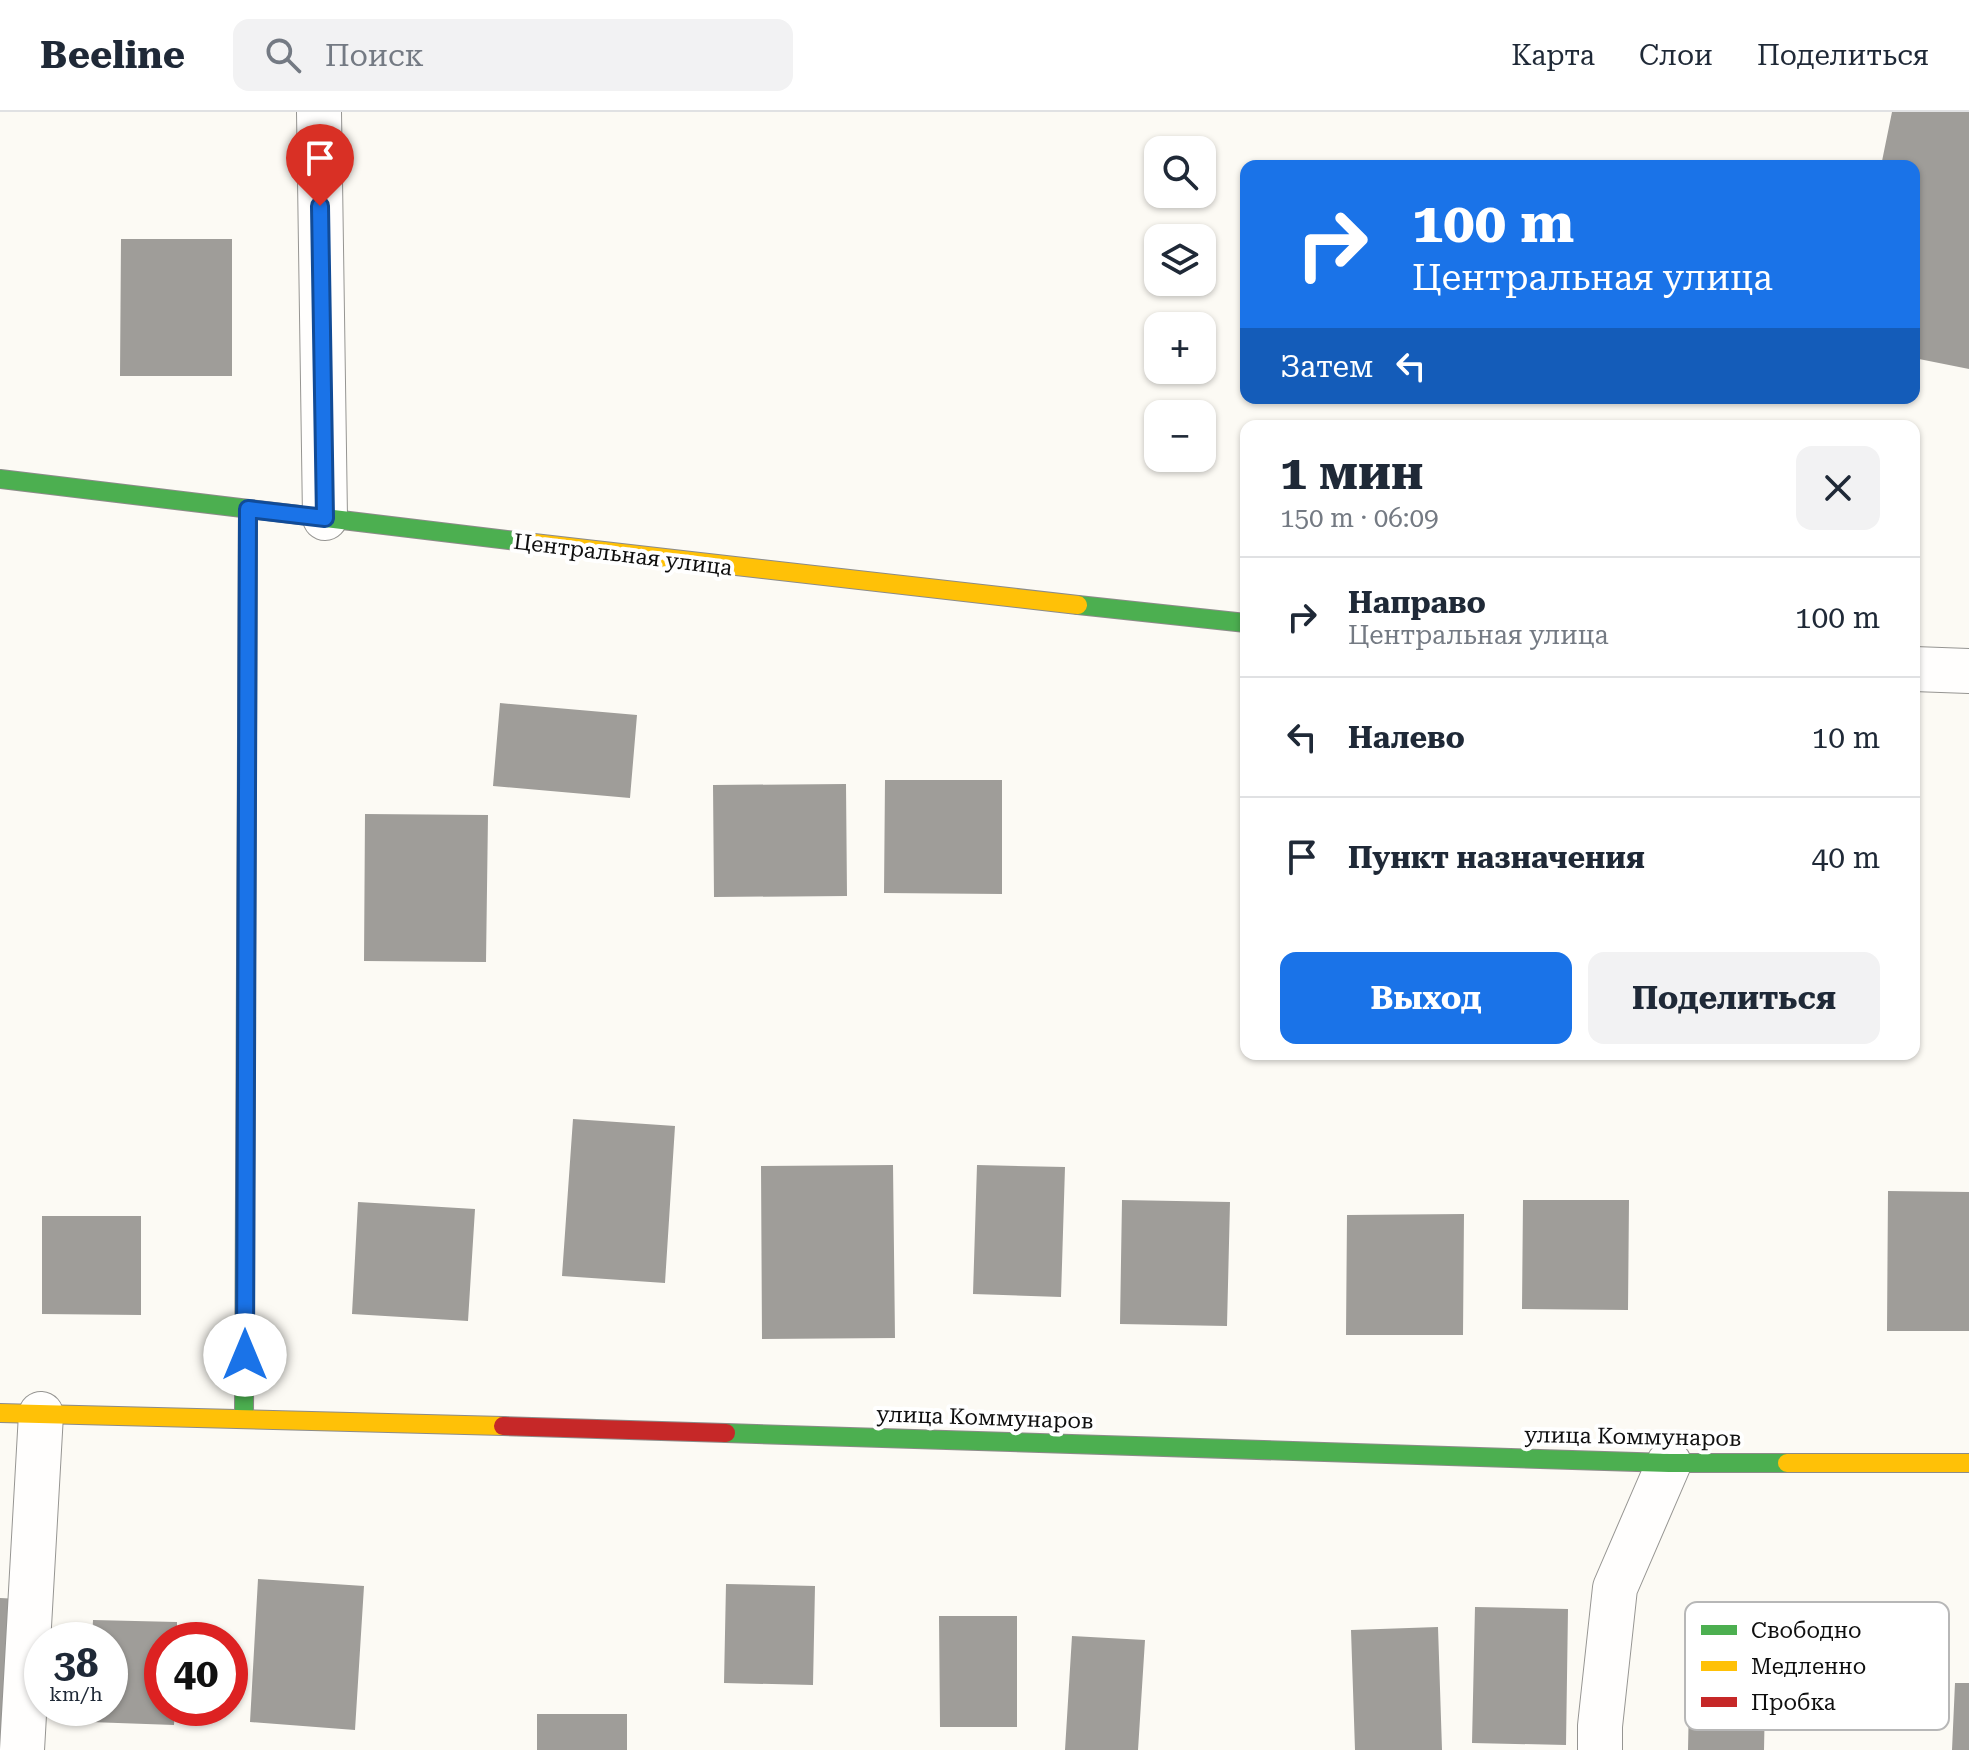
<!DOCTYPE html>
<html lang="ru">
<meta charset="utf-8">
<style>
body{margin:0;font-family:"Roboto Serif",serif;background:#f2f2f3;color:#1f2937;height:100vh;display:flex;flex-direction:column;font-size:30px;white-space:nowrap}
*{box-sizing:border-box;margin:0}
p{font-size:26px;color:#747a83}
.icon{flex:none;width:44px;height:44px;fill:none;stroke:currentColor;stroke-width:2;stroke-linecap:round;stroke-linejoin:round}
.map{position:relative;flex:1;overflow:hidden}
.side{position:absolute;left:1240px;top:308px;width:680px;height:640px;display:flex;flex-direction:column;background:#fff;border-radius:16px;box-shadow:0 2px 6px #0004}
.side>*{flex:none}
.guide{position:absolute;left:1240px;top:48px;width:680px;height:244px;border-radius:16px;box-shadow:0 2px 6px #0004;background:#1a73e8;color:#fff;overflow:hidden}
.fabs{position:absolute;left:1144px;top:24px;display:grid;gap:16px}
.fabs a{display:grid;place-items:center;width:72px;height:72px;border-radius:16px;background:#fff;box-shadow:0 2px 6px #0004;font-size:40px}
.speed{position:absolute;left:24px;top:1510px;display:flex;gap:16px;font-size:40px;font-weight:700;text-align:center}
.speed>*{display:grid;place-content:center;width:104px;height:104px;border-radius:50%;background:#fff;box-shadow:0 2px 6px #0004;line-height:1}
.speed small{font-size:20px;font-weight:400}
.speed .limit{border:12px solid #d22;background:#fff;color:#111}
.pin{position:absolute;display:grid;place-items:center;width:68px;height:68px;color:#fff;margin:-82px -34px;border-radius:50% 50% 50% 0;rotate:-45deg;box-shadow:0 0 8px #0007}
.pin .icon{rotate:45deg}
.me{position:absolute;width:88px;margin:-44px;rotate:0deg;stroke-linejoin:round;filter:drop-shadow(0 0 6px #0008)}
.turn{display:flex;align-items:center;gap:28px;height:168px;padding:0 40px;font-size:36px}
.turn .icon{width:104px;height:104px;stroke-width:2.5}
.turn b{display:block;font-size:56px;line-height:68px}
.then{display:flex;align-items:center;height:76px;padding:0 40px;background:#0003;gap:16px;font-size:30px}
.round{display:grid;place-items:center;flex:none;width:84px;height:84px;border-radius:16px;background:#f2f2f3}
.headline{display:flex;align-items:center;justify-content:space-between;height:136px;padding:0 40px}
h1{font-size:48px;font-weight:700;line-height:60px}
.button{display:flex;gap:16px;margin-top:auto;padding:16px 40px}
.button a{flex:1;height:92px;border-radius:16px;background:#1a73e8;color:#fff;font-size:32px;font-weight:700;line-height:92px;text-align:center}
.button a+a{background:#f2f2f3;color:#1f2937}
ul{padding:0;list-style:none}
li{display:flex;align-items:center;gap:24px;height:120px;padding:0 40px;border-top:2px solid #e0e1e3}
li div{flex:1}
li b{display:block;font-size:30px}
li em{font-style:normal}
header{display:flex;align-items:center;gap:48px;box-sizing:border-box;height:112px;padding:0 40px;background:#fff;border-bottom:2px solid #e0e1e3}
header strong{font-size:38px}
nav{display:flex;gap:44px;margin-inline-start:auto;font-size:28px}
.search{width:560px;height:72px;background:#f2f2f3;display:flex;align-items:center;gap:20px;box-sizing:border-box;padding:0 28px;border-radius:16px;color:#747a83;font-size:30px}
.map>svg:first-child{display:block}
</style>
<header>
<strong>Beeline</strong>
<div class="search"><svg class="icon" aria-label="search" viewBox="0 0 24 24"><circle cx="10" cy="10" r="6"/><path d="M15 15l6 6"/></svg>Поиск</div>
<nav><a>Карта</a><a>Слои</a><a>Поделиться</a></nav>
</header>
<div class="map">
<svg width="1969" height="1638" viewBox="0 0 1969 1638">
<rect width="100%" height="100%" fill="#fcfaf4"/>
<path fill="#9f9d99" d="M1892,0H1969V257L1914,246V54H1881Z
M121,127H232V264H120Z
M500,591L637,603L630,686L493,674Z
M885,668H1002V782L884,781Z
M846,672L847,784L714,785L713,673Z
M365,702L488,703L486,850L364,849Z
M573,1007L675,1014L665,1171L562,1164Z
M893,1053L895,1226L762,1227L761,1054Z
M977,1053L1065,1055L1061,1185L973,1182Z
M1888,1079L1969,1080V1219H1887Z
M1122,1088L1230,1090L1227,1214L1120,1212Z
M1523,1088H1629L1628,1198L1522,1197Z
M358,1090L475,1097L468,1209L352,1202Z
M1464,1102L1463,1223H1346L1347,1103Z
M42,1104H141V1203L42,1202Z
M258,1467L364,1474L355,1618L250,1610Z
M726,1472L815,1474L813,1573L724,1571Z
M0,1486L20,1487L17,1632H0Z
M1475,1495L1568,1497L1566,1633L1472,1631Z
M939,1504H1017V1615H940Z
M93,1508L177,1510V1528H162V1596H175L174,1613L90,1610V1596H110V1528H92Z
M1438,1515L1442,1638H1355L1351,1518Z
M1072,1524L1145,1528L1138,1638H1065Z
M1690,1537L1766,1538L1764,1638H1688Z
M1955,1571H1969V1638H1952Z
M537,1602H627V1638H537Z"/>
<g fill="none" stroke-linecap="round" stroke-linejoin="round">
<defs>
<path id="street" d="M319,0L325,406
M1914,557L1969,559
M22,1638L41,1302
M1600,1638V1614L1615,1476L1669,1351"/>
<path id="fast" d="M0,367L525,430
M1078,493L1246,511
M244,1306L248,397
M726,1321L1669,1351H1787"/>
<path id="slow" d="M525,430L1078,493
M0,1301L503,1314
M1787,1351H1969"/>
<path id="jam" d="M503,1314L726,1321"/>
</defs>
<use href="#street" stroke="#969592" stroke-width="46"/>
<use href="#fast" stroke="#8c8b89" stroke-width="20"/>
<use href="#slow" stroke="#8c8b89" stroke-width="20"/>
<use href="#jam" stroke="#8c8b89" stroke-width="20"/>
<use href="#street" stroke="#fffefd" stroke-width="44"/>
<use href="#fast" stroke="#4caf50" stroke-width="18"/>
<use href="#slow" stroke="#ffc107" stroke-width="18"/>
<use href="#jam" stroke="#c62828" stroke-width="18"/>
</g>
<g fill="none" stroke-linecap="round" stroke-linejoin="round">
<defs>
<path id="route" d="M245,1243L248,397L325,406L320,94"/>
</defs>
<use href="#route" stroke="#114b97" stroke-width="20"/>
<use href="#route" stroke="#1a73e8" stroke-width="14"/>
</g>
<g text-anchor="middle" stroke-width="8" stroke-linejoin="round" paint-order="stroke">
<g font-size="22" fill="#0f0f0f" stroke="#fff">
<text transform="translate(623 442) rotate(7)" y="8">Центральная улица</text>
<text transform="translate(985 1305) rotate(2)" y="8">улица Коммунаров</text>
<text transform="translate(1633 1324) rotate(1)" y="8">улица Коммунаров</text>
</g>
</g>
<rect x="1685" y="1490" width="264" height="128" rx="12" fill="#fff" stroke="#b7b7b7" stroke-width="2"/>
<rect x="1701" y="1513" width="36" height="10" fill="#4caf50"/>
<rect x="1701" y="1549" width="36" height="10" fill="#ffc107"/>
<rect x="1701" y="1585" width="36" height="10" fill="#c62828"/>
<g font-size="22" fill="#0f0f0f">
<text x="1751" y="1526">Свободно</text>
<text x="1751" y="1562">Медленно</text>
<text x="1751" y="1598">Пробка</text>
</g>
</svg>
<div class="fabs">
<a><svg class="icon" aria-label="search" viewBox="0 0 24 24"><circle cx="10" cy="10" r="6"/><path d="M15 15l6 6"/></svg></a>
<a><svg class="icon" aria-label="layers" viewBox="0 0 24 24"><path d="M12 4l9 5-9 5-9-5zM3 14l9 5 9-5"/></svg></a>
<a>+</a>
<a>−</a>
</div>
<div class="speed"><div>38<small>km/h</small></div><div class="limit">40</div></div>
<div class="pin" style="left:320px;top:94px;background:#d93025"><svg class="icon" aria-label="arrive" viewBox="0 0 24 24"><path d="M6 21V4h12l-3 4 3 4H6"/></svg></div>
<svg class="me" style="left:245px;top:1243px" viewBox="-20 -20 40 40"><circle r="19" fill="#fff"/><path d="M0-13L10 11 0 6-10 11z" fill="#1a73e8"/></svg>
<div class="guide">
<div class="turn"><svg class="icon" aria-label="right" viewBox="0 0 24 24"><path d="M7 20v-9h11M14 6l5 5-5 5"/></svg><div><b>100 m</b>Центральная улица</div></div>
<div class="then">Затем<svg class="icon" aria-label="left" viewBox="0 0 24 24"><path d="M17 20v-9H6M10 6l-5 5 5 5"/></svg></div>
</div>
<section class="side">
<div class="headline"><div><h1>1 мин</h1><p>150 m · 06:09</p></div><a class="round"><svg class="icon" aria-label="close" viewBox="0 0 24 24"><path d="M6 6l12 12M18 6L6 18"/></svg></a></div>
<ul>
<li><svg class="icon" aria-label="right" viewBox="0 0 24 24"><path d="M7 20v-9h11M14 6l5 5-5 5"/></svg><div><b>Направо</b><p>Центральная улица</p></div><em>100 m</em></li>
<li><svg class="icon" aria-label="left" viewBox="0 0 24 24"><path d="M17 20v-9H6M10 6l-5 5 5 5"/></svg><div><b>Налево</b></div><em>10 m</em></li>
<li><svg class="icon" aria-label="arrive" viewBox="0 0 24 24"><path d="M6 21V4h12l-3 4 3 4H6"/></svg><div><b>Пункт назначения</b></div><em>40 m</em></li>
</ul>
<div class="button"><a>Выход</a><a>Поделиться</a></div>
</section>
</div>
